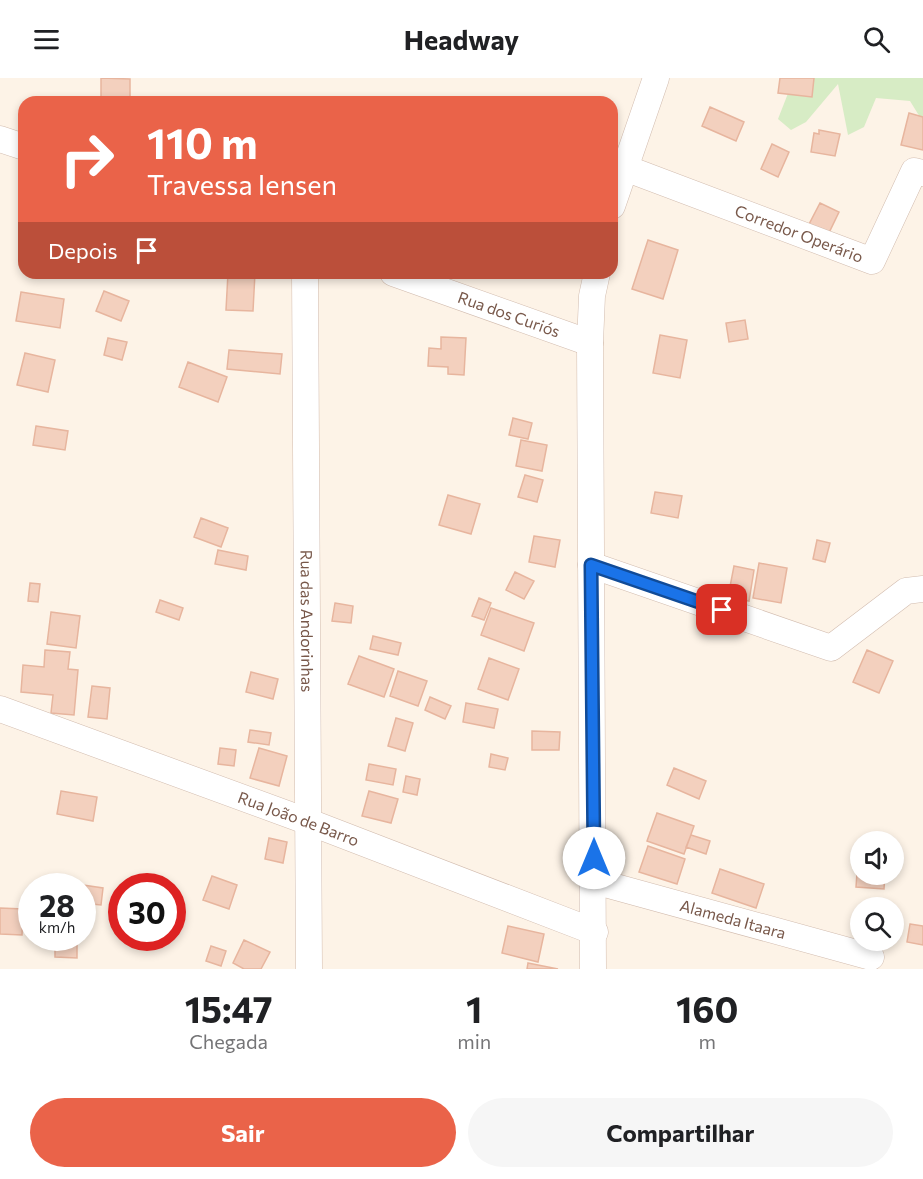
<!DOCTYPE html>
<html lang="pt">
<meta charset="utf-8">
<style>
body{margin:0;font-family:Commissioner,sans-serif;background:#f6f6f6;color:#202124;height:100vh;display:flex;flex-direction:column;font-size:22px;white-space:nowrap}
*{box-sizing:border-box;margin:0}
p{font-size:20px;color:#757577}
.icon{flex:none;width:33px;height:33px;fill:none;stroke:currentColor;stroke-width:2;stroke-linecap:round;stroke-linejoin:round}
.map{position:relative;height:891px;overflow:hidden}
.side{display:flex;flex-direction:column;background:#fff;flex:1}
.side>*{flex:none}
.top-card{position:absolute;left:18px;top:18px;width:600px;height:183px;border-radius:18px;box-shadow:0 3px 9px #0003;background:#ea6349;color:#fff;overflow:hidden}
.tools{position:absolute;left:850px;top:753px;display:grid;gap:12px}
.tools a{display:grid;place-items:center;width:54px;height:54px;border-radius:50%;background:#fff;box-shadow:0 3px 9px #0003;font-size:30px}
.speed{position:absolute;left:18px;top:795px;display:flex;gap:12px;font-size:30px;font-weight:700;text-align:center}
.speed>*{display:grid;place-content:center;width:78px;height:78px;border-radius:50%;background:#fff;box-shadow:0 3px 9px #0003;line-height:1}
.speed small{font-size:15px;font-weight:400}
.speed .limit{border:9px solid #d22;background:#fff;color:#111}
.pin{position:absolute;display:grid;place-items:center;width:51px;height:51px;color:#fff;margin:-26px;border-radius:12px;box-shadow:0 3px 9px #0006}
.me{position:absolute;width:66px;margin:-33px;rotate:0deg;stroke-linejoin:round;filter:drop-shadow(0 0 4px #0008)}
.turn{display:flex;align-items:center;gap:21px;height:126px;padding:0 30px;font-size:27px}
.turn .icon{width:78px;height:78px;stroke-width:2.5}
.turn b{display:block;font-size:42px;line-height:51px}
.then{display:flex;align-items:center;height:57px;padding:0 30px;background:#0003;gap:12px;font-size:22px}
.eta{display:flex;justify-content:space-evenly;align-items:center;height:102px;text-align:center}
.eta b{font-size:36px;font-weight:700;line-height:42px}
.cta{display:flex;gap:12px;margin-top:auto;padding:12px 30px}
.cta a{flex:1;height:69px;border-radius:36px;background:#ea6349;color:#fff;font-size:24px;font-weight:700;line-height:69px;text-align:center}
.cta a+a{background:#f6f6f6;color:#202124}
header{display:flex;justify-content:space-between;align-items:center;height:78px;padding:0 30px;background:#fff;font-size:27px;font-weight:700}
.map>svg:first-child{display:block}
</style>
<header><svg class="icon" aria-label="menu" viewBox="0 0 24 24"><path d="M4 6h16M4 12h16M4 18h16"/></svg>Headway<svg class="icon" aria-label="search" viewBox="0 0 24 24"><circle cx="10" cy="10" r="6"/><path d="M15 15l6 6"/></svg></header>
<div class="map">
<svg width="923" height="891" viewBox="0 0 923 891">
<rect width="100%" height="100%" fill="#fdf3e7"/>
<path fill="#d7ecc5" d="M794,0H923V44L910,23L876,20L864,49L848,57L838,6L806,44L791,52L778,41Z"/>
<path fill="#f3d0be" stroke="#e7b59e" stroke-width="1.5" d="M101,0L130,1V24H101Z
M780,0H814L812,19L778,15Z
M710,29L744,44L736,63L702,48Z
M909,35L923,39V72L901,67Z
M819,52L840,56L835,78L811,74L814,55L819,56Z
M772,66L789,74L778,99L761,91Z
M820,125L839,134L825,163L805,154Z
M648,162L678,172L663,221L632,211Z
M228,195H255L253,233L226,232Z
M104,213L129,223L121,243L96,233Z
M21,214L64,221L60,250L16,243Z
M745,242L748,261L729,264L726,245Z
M660,257L687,262L680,300L653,295Z
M441,259L466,260L464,297L448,296V289L428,288L429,270L441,271Z
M108,260L127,264L122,282L104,277Z
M229,272L282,276L280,296L227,291Z
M25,275L55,282L48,314L17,307Z
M188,284L227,299L218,324L179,309Z
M513,340L532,345L528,361L509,357Z
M36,348L68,353L65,372L33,367Z
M521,362L547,367L542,393L516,388Z
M525,397L543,402L537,424L518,419Z
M655,414L682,418L678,440L651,435Z
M448,417L480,426L471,456L439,447Z
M201,440L228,450L221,469L194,459Z
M534,458L560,462L555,489L529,484Z
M817,462L830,465L825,484L813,481Z
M218,472L248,478L246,492L215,486Z
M759,485L787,490L781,525L753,520Z
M734,488L754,492L749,523L728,519Z
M515,494L534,503L524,521L506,512Z
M30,505L40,506L38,524L28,523Z
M479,520L491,525L484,542L472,538Z
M160,522L183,530L179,542L156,534Z
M335,525L353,528L351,545L332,543Z
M491,530L534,545L524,573L481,557Z
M51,534L80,538L76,570L47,566Z
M373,558L401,565L398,577L370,571Z
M45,572L70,574L68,591L78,592L74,637L51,635L53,617L21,614L23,587L44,589Z
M867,572L893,583L879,615L853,604Z
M359,578L394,591L384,619L348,606Z
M489,580L519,591L508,622L478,611Z
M398,593L427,603L418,628L390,618Z
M251,594L278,601L273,621L246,614Z
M92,608L110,610L107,641L88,639Z
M430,619L451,628L445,641L425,632Z
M466,625L498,631L494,650L463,644Z
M396,640L413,645L405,673L388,668Z
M250,652L271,655L269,667L248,664Z
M532,653L560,654L559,672H532Z
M220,670L236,672L234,688L218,686Z
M259,670L287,678L279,708L250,700Z
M491,676L508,680L505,692L489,689Z
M369,686L396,691L393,707L366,702Z
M674,690L706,703L699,721L667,707Z
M406,698L420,701L417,717L403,714Z
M61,713L97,719L93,743L57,736Z
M369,713L398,721L391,745L362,738Z
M657,735L694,748L684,776L647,763Z
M691,757L710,763L706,776L686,769Z
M269,760L287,764L283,785L265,781Z
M648,768L685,781L677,806L639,794Z
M858,781H861V796H885L884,811L856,809Z
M720,791L764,806L756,830L712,815Z
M212,798L237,807L229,831L203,822Z
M83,807L103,810L101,827L82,825Z
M860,827L883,828L861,830V855H859Z
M0,830L23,831L22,857L0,856Z
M910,846L923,848V867L907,864Z
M508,848L544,856L538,884L502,875Z
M55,860H77V880L55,879Z
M244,862L270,874L261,891H244L233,885Z
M211,868L226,873L221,888L206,883Z
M528,885L558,891H527Z"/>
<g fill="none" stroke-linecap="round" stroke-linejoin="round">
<defs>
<g id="minor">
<path d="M0,61L24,69"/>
<path id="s1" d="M625,90L872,183L914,93L923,95"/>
<path d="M612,128L656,0"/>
<path id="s2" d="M305,195L309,891"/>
<path id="s3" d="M393,195L590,265"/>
<path d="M591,487L831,570L906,513L923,511"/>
<path id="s4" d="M0,631L309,744L595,854"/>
<path id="s5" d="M594,803L871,879"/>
<path d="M593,891L590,265L592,218L597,195"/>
</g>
</defs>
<use href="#minor" stroke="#d2bcaf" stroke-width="27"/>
<use href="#minor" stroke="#fff" stroke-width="26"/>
</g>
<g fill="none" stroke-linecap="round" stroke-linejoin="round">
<defs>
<path id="route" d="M594,780L591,487L722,532"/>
</defs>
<use href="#route" stroke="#114b97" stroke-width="15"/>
<use href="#route" stroke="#1a73e8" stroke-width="10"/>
</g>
<g text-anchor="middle" stroke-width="4.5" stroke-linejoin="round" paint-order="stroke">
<g font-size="16" fill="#78584a" stroke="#fff7ef">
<text dy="6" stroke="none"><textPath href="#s1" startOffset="186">Corredor Operário</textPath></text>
<text dy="6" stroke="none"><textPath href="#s3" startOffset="123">Rua dos Curiós</textPath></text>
<text dy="6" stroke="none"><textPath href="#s2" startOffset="348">Rua das Andorinhas</textPath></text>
<text dy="6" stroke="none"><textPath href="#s4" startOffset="318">Rua João de Barro</textPath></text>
<text dy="6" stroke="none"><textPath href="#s5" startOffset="144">Alameda Itaara</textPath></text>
</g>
</g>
</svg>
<div class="tools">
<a><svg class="icon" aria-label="sound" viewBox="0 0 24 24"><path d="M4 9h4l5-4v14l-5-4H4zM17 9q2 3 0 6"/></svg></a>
<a><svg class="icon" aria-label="search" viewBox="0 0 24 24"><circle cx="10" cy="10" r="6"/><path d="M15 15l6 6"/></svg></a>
</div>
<div class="speed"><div>28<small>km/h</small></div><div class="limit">30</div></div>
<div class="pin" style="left:722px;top:532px;background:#d93025"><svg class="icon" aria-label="arrive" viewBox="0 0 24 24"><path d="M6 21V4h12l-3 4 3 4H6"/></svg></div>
<svg class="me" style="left:594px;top:780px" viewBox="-20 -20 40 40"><circle r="19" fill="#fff"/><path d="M0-13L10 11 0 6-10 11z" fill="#1a73e8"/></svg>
<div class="top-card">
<div class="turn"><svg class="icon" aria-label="right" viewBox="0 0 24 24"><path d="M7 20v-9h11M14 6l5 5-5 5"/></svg><div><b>110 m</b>Travessa Iensen</div></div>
<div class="then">Depois<svg class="icon" aria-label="arrive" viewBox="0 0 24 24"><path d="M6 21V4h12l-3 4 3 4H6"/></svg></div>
</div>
</div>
<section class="side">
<div class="eta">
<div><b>15:47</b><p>Chegada</p></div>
<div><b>1</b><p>min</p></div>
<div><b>160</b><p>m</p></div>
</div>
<div class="cta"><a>Sair</a><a>Compartilhar</a></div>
</section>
